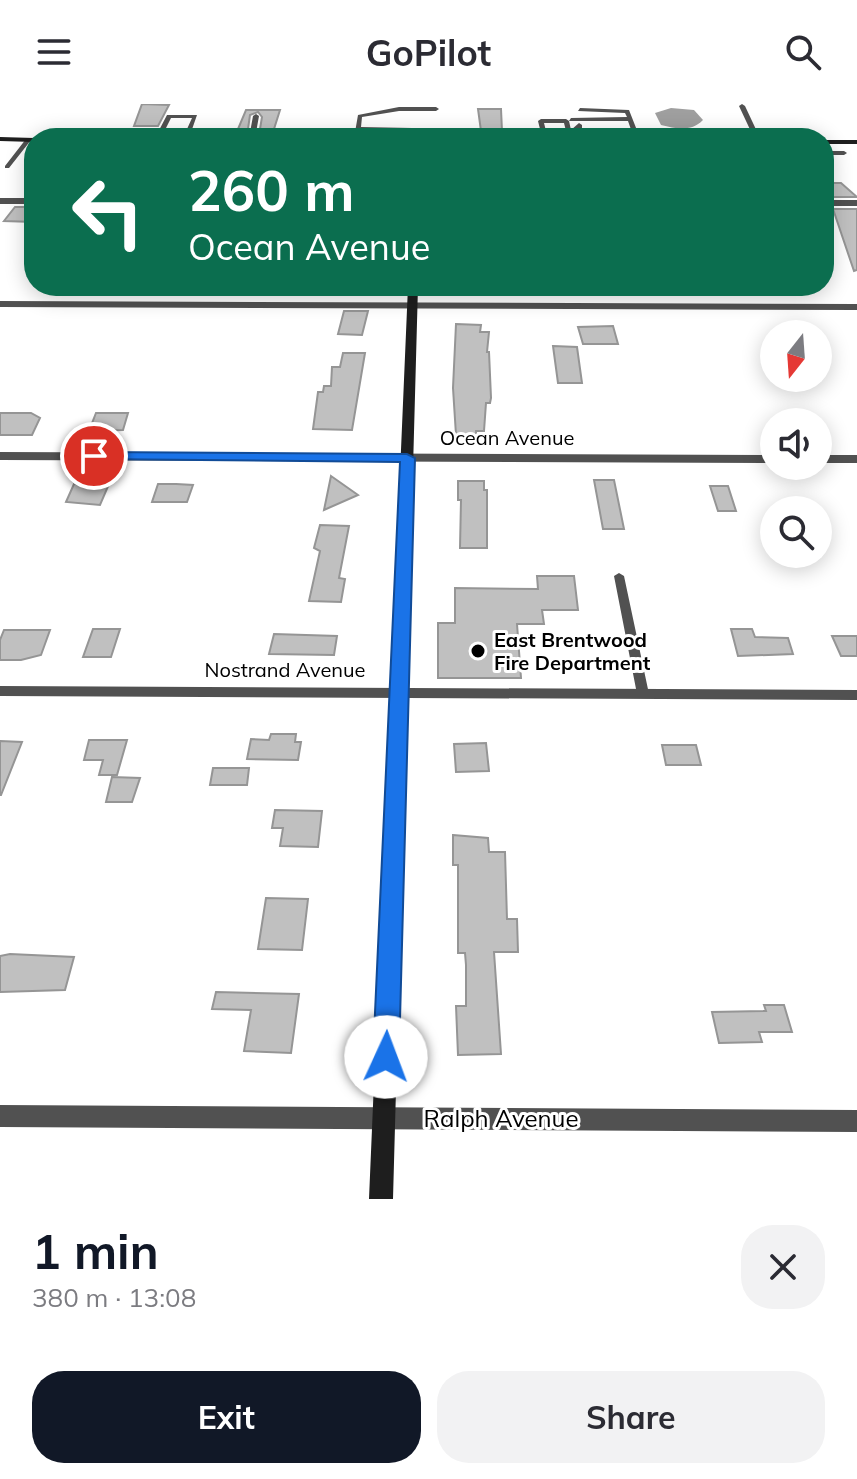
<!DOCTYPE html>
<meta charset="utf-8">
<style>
body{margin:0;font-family:Mulish,sans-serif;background:#f2f2f3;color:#2b2b33;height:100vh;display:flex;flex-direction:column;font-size:30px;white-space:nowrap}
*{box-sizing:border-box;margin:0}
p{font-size:26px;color:#7c7c81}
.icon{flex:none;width:44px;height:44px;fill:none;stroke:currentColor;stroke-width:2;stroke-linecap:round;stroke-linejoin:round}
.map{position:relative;height:1095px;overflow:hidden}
.side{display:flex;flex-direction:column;background:#fff;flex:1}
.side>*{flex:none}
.top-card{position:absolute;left:24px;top:24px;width:810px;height:168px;border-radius:32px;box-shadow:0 4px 20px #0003;background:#0b6e4f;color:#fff;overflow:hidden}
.needle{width:52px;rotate:197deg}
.controls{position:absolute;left:760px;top:216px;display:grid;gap:16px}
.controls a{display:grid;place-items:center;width:72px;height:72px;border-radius:50%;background:#fff;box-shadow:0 4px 20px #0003;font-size:40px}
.pin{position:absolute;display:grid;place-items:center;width:68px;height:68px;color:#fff;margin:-34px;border:4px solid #fff;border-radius:50%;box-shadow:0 2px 8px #0007}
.me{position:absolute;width:88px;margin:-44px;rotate:2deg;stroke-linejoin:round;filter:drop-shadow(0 0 6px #0008)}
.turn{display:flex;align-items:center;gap:28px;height:168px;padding:0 32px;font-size:36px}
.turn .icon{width:104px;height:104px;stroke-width:2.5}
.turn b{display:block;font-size:56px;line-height:68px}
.round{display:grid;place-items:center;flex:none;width:84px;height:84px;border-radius:32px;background:#f2f2f3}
.head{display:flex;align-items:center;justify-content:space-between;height:136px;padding:0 32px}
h1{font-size:48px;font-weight:700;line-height:60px;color:#111827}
.action{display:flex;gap:16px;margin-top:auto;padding:16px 32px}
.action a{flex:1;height:92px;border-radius:32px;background:#111827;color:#fff;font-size:32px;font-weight:700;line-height:92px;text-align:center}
.action a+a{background:#f2f2f3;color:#2b2b33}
header{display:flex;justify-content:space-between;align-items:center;height:104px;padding:0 32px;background:#fff;font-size:36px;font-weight:700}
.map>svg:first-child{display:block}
</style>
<header><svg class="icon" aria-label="menu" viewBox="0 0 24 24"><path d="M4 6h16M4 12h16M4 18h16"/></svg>GoPilot<svg class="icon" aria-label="search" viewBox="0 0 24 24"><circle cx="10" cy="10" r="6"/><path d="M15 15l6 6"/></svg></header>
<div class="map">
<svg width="857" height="1095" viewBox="0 0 857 1095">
<rect width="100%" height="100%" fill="#fff"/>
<path fill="#9f9f9f" d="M671,4L694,6L703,16C691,28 677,25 661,21L655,9Z"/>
<path fill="#c0c0c0" stroke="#959595" stroke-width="2" d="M142,0L169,1L158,22H134Z
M478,5H501L502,27H481Z
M246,6H280L274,25H260L262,13L258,8L250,11L248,25H238Z
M824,79H841L857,93H829Z
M15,103H34V118L4,117Z
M833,105H857V166L854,167Z
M344,207H368L362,231L338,230Z
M456,220L481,221L480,228H489L487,248H489L491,294L490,299H486L484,327H476V331H456L453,284Z
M613,222L618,240H583L578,223Z
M553,242L577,243L582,279H558Z
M343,249H365L352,326L313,325L318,288H323L324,282H331L332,263H340Z
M0,309H31L40,314L32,331H0Z
M96,309H128L123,326L89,327Z
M331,372L358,391L324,406Z
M594,376H614L624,425H603Z
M458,377H484V386H487V444H460L461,396H458Z
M74,380H109L100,401L66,398Z
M158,380H176L193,381L187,398H152Z
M710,382H728L736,407H718Z
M320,421L349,422L339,474L345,475L341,498L309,497L320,447L314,444Z
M537,472H574L578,506H542L544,520H517L521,574H438V519H455V484L538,485Z
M93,525H120L111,553H83Z
M731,525H752L755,533L788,534L793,550L738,552Z
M4,526H50L41,551L21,556H0V536Z
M274,530L337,532L334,551L269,550Z
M832,532H857V552H841Z
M271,630H296L295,638H301L298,656L247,655L251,635L269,636Z
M89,636H127L117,671H99L103,656H84Z
M0,637L22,638L1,691H0Z
M486,639L489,667L456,668L454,640Z
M662,641H696L701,661H666Z
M213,664H249L247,681H210Z
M112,673L140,674L132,698H106Z
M275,706L322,707L318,743L280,742L283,724H272Z
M453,731L488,734L489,748H505L507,815H517L518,848H494L501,950L458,951L456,902H466V861L465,849H458V761H453Z
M266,794L308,795L302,846L258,845Z
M10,850L74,853L65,886L0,888V852Z
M216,888L299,890L291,949L244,947L251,906L212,905Z
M764,901H784L792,928H759L762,938L719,939L712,908L766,907Z"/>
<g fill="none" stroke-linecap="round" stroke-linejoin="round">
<path fill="#515151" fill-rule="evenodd" d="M742,0L745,2L760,34H754L739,2Z
M399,3H436L439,5L436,7H399L362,13L361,23L412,24L418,26L420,34H414L412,28L361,27L360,34H354L358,11Z
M580,4L629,6L640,34H634L628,17H569L571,14L627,13L625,9L578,7Z
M256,10L259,12L255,34H249L253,12Z
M167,11H197L189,34H183L192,14H171L161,34H155Z
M541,15H566L569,17L571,26L579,19L582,21V24L572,30L573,34H567L566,31H544L541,29L538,17ZM544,19H564L566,27H546Z
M26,35L31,36L9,64H5V62Z
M824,47H844L847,49L844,51H824Z
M619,469L624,472L649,590L643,594L637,590L614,472Z"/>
<path fill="#515151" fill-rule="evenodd" d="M0,94H34V100H0Z
M824,96H857V102H824Z
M0,197L857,200V206L0,203Z
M0,348L774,351V359L0,356Z
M818,351H857V359H818Z
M0,582L857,586V596L0,592Z
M0,1001L857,1006V1028L0,1023Z"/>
<path fill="#1e1e1e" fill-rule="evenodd" d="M0,33L34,34H36L34,38L0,37Z
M824,36H857V40H824Z
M408,182H418L393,1095H369Z"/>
</g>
<path fill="#1a73e8" stroke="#114b97" stroke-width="2" d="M94,348L407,350L415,354L399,953L395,961L386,964L377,961L373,953L400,358L89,355V349Z"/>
<circle fill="#000" stroke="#fff" stroke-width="3" cx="478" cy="547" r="8"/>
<g text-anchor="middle" stroke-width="6" stroke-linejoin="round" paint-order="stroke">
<g font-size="20" fill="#000" stroke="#fff">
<text x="507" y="341">Ocean Avenue</text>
<text x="285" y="573">Nostrand Avenue</text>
</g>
<g font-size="20" font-weight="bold" fill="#000" stroke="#fff" text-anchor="start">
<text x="494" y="543">East Brentwood<tspan x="494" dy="23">Fire Department</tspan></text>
</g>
<g font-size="24" fill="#000" stroke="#fff">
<text x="501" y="1023">Ralph Avenue</text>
</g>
</g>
</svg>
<div class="controls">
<a><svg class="needle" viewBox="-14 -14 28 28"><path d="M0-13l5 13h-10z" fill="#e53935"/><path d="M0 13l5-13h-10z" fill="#7c7c81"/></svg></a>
<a><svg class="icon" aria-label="sound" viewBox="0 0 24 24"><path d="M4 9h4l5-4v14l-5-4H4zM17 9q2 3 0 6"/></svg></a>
<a><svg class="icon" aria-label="search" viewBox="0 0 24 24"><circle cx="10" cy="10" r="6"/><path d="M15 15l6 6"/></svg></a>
</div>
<div class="pin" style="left:94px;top:352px;background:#d93025"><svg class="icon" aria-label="arrive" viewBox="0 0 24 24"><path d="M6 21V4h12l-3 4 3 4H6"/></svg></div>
<svg class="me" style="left:386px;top:953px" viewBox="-20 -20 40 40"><circle r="19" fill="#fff"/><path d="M0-13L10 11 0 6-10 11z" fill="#1a73e8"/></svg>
<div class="top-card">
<div class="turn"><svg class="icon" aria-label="left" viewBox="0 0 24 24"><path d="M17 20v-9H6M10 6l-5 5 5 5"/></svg><div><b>260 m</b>Ocean Avenue</div></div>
</div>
</div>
<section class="side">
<div class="head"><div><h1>1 min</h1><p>380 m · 13:08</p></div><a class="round"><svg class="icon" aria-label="close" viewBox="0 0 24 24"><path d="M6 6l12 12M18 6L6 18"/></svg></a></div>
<div class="action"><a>Exit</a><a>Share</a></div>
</section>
